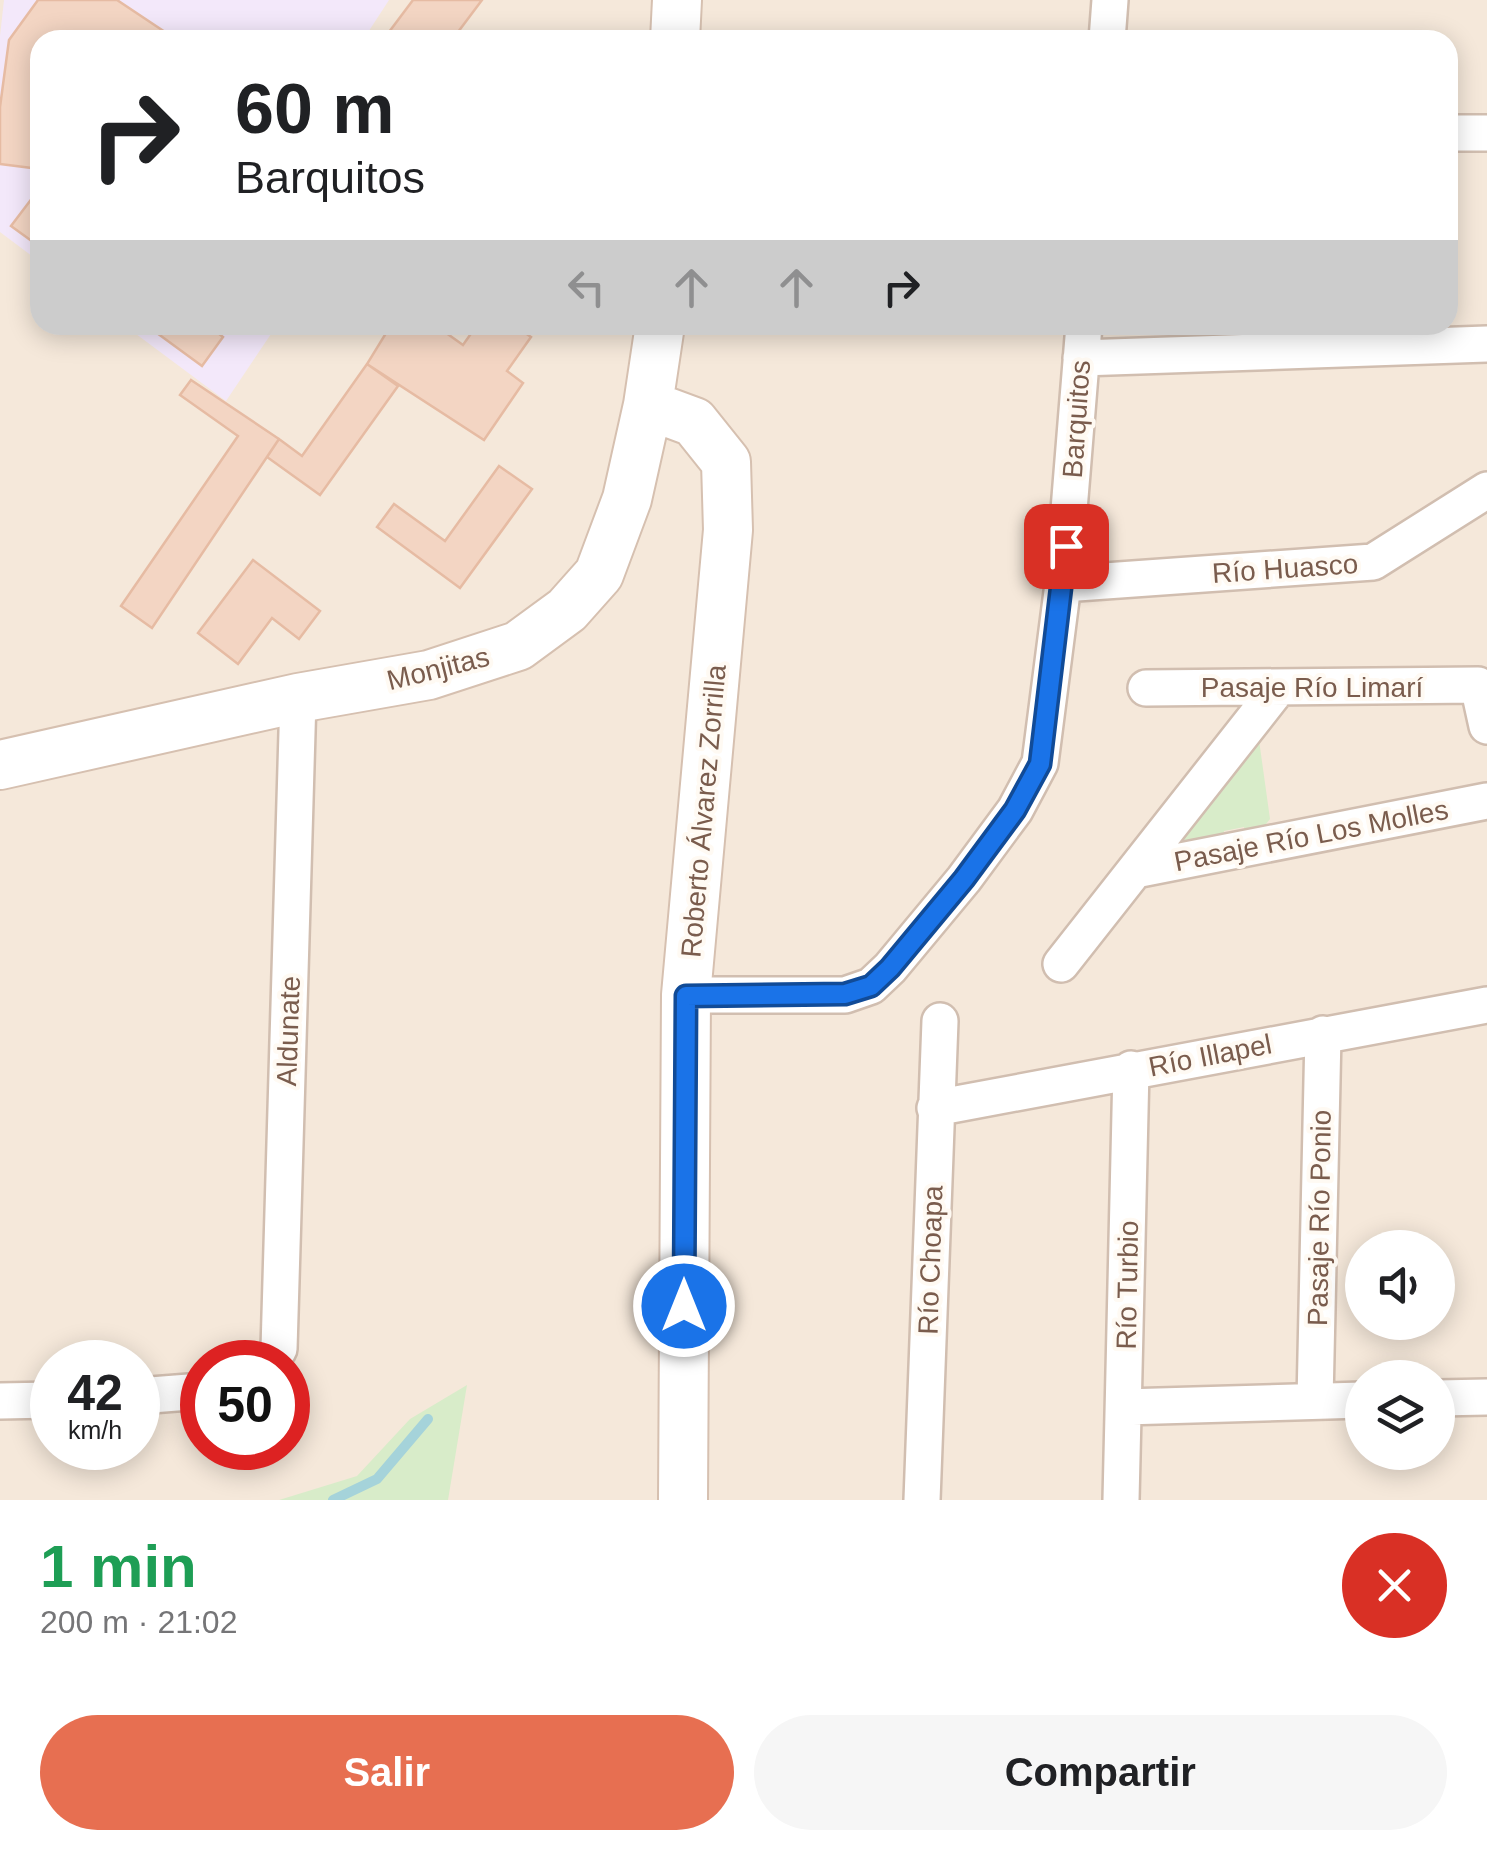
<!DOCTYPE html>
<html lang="es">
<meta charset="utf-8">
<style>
body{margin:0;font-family:Helvetica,sans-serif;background:#f6f6f6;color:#202124;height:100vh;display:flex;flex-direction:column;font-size:38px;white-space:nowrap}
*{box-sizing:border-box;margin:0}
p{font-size:32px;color:#757577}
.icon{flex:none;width:55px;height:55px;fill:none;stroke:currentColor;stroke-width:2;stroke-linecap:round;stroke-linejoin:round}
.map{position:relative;height:1500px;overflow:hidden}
.details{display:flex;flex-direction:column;background:#fff;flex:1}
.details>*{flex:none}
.top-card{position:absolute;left:30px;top:30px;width:1428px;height:305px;border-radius:30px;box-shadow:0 5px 25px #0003;background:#fff;color:#202124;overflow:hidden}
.controls{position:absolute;left:1345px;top:1230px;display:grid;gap:20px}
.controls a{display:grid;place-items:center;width:110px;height:110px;border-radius:50%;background:#fff;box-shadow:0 5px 25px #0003;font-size:50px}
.speed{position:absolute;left:30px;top:1340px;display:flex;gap:20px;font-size:50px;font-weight:700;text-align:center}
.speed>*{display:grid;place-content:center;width:130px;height:130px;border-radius:50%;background:#fff;box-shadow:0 5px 25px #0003;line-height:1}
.speed small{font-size:25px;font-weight:400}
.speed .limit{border:15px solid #d22;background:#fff;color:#111}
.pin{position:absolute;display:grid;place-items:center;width:85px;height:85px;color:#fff;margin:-42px;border-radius:20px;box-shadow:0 5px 15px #0006}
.me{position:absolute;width:110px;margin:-55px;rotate:0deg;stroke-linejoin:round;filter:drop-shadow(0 0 8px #0008)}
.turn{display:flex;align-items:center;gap:35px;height:210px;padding:0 40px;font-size:45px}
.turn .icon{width:130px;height:130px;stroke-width:2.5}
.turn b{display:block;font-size:70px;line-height:85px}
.lanes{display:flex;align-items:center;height:95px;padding:0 40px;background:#0003;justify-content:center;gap:50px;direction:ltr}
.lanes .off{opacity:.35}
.round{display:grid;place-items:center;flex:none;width:105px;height:105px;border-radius:52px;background:#f6f6f6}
.summary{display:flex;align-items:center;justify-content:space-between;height:170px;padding:0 40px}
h1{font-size:60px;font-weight:600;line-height:75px;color:#1e9e55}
.cta{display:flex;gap:20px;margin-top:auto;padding:20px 40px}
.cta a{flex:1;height:115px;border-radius:60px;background:#e76f51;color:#fff;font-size:40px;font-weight:600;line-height:115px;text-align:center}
.cta a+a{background:#f6f6f6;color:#202124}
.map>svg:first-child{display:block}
</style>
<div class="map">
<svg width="1487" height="1500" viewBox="0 0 1487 1500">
<rect width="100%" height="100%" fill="#fdf6ec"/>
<path fill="#f5e8da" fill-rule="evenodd" d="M0,0H1487V1500H0ZM40,40H1448V325H40ZM1362,1248H1438V1322H1362ZM52,1362H138V1448H52ZM202,1362H288V1448H202ZM1362,1378H1438V1452H1362Z"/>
<path fill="#f3e8fa" d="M4,0H389L363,40H40V262L0,232V36Z
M124,325H277L226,401Z"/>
<path fill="#d8ecc9" d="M1259,740L1270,819L1262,829L1245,832L1244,827L1224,831V837L1177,844Z
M467,1385L448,1500H279L357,1476L410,1419Z"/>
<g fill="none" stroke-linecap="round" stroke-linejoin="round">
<path stroke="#a5d3da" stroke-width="10" d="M333,1500L377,1479L428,1419"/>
</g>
<path fill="#f3d5c3" stroke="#e6bba3" stroke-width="2.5" d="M38,0H117L177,40H40V169L0,164V107L9,40Z
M413,0H482L452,40H383Z
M33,197L40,202V247L11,226Z
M146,325H208L223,337L202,366Z
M391,325H435L463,345L477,325H514L531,337L507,371L523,383L484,440L367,364Z
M367,364L398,386L320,495L267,457L279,439L302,456Z
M191,380L279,439L152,628L121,606L238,436L180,395Z
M499,466L532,489L460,588L377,527L394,504L445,541Z
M253,560L320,611L299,639L272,618L238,664L198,633Z"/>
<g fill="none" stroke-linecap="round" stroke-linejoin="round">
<defs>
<path id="minor" d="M1107,40L1110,0
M1448,133H1487
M1081,358L1487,344
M1063,584L1373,562L1487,490
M1478,685L1487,726
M1146,688L1478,685
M1135,870L1487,801
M1061,964L1279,687
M686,995H845L871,986L890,968L964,879L1015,810L1040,763L1063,584L1084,325
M935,1108L1487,1005
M270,1362L279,1349L298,698
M138,1396L202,1391
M1438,1398L1487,1397
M0,1401L52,1400
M1315,1401L1323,1034
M1124,1407L1362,1400
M922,1500L940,1021
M1121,1500L1131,1069"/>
<path id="secondary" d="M675,40L677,0
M648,405L694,422L726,462L728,530L686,995L683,1500
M0,765L298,698L429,675L518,646L567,610L599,574L627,499L648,405L660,325"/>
</defs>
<use href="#minor" stroke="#d1beb0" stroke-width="40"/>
<use href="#secondary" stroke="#d6c0b0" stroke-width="52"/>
<use href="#minor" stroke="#fff" stroke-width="35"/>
<use href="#secondary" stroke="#fff" stroke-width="48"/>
</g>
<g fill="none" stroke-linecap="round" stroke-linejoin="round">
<defs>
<path id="route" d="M684,1306L686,996L845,994L871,986L890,968L964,879L1015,810L1040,764L1066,546"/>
</defs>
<use href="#route" stroke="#114b97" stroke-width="25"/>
<use href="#route" stroke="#1a73e8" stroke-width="18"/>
</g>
<g text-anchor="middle" stroke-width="8" stroke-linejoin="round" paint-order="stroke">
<g font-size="28" fill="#7a5c4d" stroke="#fffaf3">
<text transform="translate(1076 419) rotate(-86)" y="10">Barquitos</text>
<text transform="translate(1285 568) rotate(-4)" y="10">Río Huasco</text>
<text transform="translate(438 668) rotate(-14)" y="10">Monjitas</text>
<text x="1312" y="697">Pasaje Río Limarí</text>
<text transform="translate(703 811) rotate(-85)" y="10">Roberto Álvarez Zorrilla</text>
<text transform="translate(1311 835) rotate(-11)" y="10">Pasaje Río Los Molles</text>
<text transform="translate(288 1031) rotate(-88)" y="10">Aldunate</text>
<text transform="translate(1210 1055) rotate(-11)" y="10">Río Illapel</text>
<text transform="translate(1319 1218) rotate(-89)" y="10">Pasaje Río Ponio</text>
<text transform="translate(930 1260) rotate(-88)" y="10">Río Choapa</text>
<text transform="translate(1127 1285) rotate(-89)" y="10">Río Turbio</text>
</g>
</g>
</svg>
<div class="controls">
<a><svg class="icon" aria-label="sound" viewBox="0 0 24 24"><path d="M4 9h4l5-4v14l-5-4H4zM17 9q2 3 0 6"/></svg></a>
<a><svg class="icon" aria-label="layers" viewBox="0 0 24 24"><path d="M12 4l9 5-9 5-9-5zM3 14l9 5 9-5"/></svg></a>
</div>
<div class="speed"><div>42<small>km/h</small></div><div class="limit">50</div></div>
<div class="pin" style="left:1066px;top:546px;background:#d93025"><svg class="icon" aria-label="arrive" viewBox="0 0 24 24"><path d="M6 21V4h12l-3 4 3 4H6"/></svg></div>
<svg class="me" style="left:684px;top:1306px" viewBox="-20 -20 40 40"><circle r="17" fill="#1a73e8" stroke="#fff" stroke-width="3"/><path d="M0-11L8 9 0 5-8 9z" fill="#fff"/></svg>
<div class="top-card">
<div class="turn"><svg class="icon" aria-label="right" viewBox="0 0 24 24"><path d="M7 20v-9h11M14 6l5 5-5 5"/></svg><div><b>60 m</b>Barquitos</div></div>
<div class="lanes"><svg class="icon off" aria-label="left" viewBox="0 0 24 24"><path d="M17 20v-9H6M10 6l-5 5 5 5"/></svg><svg class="icon off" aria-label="ahead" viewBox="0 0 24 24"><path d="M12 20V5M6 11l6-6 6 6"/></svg><svg class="icon off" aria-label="ahead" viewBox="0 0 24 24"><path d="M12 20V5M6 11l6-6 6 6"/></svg><svg class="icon" aria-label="right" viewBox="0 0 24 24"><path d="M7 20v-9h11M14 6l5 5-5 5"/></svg></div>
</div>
</div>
<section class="details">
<div class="summary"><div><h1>1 min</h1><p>200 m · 21:02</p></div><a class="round" style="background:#d93025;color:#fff"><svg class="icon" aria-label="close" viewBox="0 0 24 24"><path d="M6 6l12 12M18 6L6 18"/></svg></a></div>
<div class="cta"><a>Salir</a><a>Compartir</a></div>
</section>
